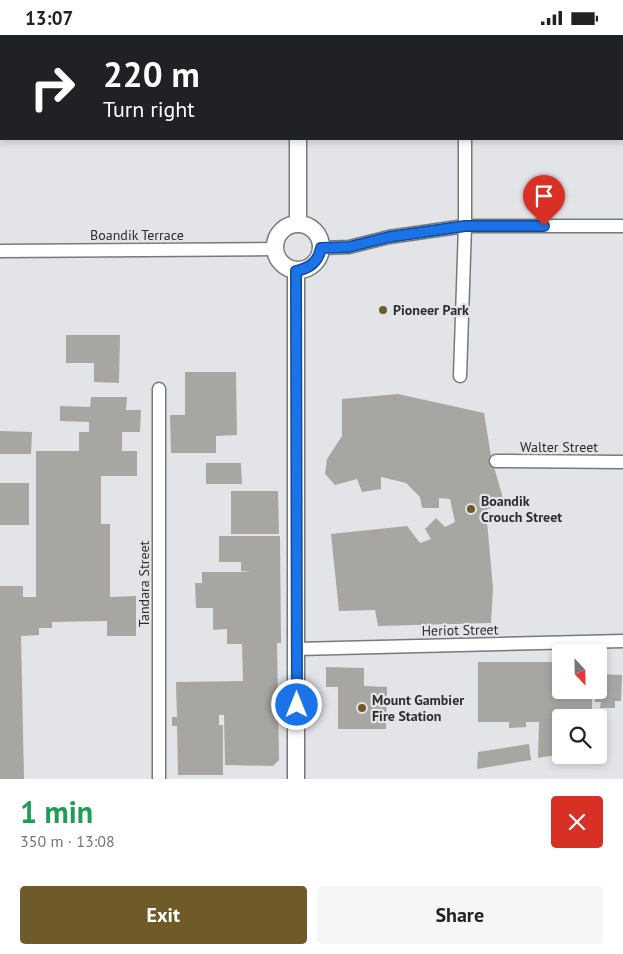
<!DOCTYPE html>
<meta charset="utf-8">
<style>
body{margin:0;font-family:"PT Sans",sans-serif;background:#f6f6f6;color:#222;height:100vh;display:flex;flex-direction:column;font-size:19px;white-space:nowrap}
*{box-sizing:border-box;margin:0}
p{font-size:16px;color:#767676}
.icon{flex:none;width:28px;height:28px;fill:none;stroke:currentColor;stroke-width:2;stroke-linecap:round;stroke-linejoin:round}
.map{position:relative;height:744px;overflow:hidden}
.drawer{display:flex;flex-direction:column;background:#fff;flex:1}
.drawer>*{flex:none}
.top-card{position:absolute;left:0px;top:0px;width:624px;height:105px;box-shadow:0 2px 8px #0003;background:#202124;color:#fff;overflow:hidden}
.needle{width:32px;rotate:158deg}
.buttons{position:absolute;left:552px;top:609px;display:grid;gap:10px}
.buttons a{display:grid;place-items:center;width:55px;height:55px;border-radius:5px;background:#fff;box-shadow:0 2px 8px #0003;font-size:25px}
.pin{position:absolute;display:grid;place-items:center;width:42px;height:42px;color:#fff;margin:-51px -21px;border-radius:50% 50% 50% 0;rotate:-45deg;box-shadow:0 0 5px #0007}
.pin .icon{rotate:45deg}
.me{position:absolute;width:55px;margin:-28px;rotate:0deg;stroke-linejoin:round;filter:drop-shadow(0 0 4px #0008)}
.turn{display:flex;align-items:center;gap:18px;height:105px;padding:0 20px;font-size:22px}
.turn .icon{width:65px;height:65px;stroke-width:2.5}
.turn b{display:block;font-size:35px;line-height:42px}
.round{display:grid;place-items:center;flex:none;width:52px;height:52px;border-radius:5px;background:#f6f6f6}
.head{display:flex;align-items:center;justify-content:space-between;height:85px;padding:0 20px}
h1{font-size:30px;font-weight:700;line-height:38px;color:#1e9e55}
.cta{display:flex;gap:10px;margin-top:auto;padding:10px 20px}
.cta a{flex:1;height:58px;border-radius:5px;background:#6e5b29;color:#fff;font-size:20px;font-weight:700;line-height:58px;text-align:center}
.cta a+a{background:#f6f6f6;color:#222}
.status{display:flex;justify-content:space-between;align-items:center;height:35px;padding:0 25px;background:#fff;direction:ltr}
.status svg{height:14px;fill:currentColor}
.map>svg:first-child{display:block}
</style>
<div class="status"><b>13:07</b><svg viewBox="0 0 49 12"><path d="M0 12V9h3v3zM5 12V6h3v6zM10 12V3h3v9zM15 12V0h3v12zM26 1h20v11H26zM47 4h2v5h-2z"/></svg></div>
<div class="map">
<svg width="623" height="744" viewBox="0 0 623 744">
<rect width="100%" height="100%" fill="#e2e4e7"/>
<path fill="#a7a6a3" d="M66,300H120L119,348L94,347V328H66Z
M185,337H236L237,400L216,401V418H171L170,380H185Z
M398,359L484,378L491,421L504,467L486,475L493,553L491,588L378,591L375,575L339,576L331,499L407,491L420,508L431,504L425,494L436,483L445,492L455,487L450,464L439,463V473H422L420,462L406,448L381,442V454L362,457L357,444L335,450L325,439L327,424L342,401V364Z
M91,362H127L126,375H141L140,397H122V416H137V441H101V489H110V562L136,561V601H107V586L52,587V593H39V600L21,601L24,744H0V551H23V562H36V416H79V397H89V387L60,386V371L90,372Z
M0,396L32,397L31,419H0Z
M206,428H241L242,449H206Z
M0,448H29V490H0Z
M231,456H278L279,499H231Z
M219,501H280L281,608H277L279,725L273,731L225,730L224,680H219V690H223V740H178L177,691H172V682H177L176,647L243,646L242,609H227V594L213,595V573H196L195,548H202V537H251L241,536V527H219Z
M478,627H561V655H584V659H592V682H561V719L538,723L539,687H526V692L509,693V687H478Z
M326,632L364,633V651L387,652L386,694H338V652H326Z
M599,639L622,640L621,666H615V673H600L601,667H595L596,655H599Z
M529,709L531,725L477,734L478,717Z"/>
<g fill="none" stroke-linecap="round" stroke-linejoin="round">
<defs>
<path id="minor" d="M165,0V1
M464,0V1
M321,213L349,212L389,202L465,191H623
M0,216L274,214
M460,341L465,191V104
M159,354V744
M496,426L623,427
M297,614L623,606"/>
<path id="tertiary" d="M298,1V0
M298,188V104
M275 212a23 23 0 1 1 46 0a23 23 0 1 1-46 0Z
M296,744V236"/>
</defs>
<use href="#minor" stroke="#78797d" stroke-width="15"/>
<use href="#tertiary" stroke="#78797d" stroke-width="19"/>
<use href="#minor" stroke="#fff" stroke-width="12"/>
<use href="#tertiary" stroke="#fff" stroke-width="16"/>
</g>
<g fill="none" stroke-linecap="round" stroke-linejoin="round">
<defs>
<path id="route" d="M297,670L296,236C310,233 318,227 321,213L349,212L389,202L465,191H544"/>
</defs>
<use href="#route" stroke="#114b97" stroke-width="12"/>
<use href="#route" stroke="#1a73e8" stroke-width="9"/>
</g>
<g fill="#6e5b29" stroke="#e2e4e7" stroke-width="2">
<circle cx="383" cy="275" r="5"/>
<circle cx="471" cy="474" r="5"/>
<circle cx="362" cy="673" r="5"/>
</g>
<g text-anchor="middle" stroke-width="4.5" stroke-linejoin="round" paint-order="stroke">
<g font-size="14" fill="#2d2d2f" stroke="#e2e4e7">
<text x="137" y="205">Boandik Terrace</text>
<text x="559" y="417">Walter Street</text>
<text transform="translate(144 549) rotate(-90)" y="5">Tandara Street</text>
<text transform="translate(460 595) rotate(-1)" y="5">Heriot Street</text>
</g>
<g font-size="14" font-weight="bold" fill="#2d2d2f" stroke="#e2e4e7" text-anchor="start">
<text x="393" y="280">Pioneer Park</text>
<text x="481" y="471">Boandik<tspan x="481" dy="16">Crouch Street</tspan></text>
<text x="372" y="670">Mount Gambier<tspan x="372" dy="16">Fire Station</tspan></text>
</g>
</g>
</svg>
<div class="buttons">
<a><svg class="needle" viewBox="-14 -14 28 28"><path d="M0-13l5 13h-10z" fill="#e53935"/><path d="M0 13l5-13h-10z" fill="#767676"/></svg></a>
<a><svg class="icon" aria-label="search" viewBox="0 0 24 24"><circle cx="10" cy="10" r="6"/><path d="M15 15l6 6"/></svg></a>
</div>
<div class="pin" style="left:544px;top:191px;background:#d93025"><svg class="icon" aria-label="arrive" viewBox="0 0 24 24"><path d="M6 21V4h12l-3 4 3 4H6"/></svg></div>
<svg class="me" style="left:297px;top:670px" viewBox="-20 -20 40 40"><circle r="17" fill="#1a73e8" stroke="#fff" stroke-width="3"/><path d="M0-11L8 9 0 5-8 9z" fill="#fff"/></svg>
<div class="top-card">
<div class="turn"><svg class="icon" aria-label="right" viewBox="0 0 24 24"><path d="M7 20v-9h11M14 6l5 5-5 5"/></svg><div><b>220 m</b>Turn right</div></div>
</div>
</div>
<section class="drawer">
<div class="head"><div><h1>1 min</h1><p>350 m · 13:08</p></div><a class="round" style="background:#d93025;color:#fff"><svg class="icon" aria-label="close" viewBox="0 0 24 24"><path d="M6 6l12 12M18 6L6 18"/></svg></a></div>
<div class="cta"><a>Exit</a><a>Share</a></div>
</section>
